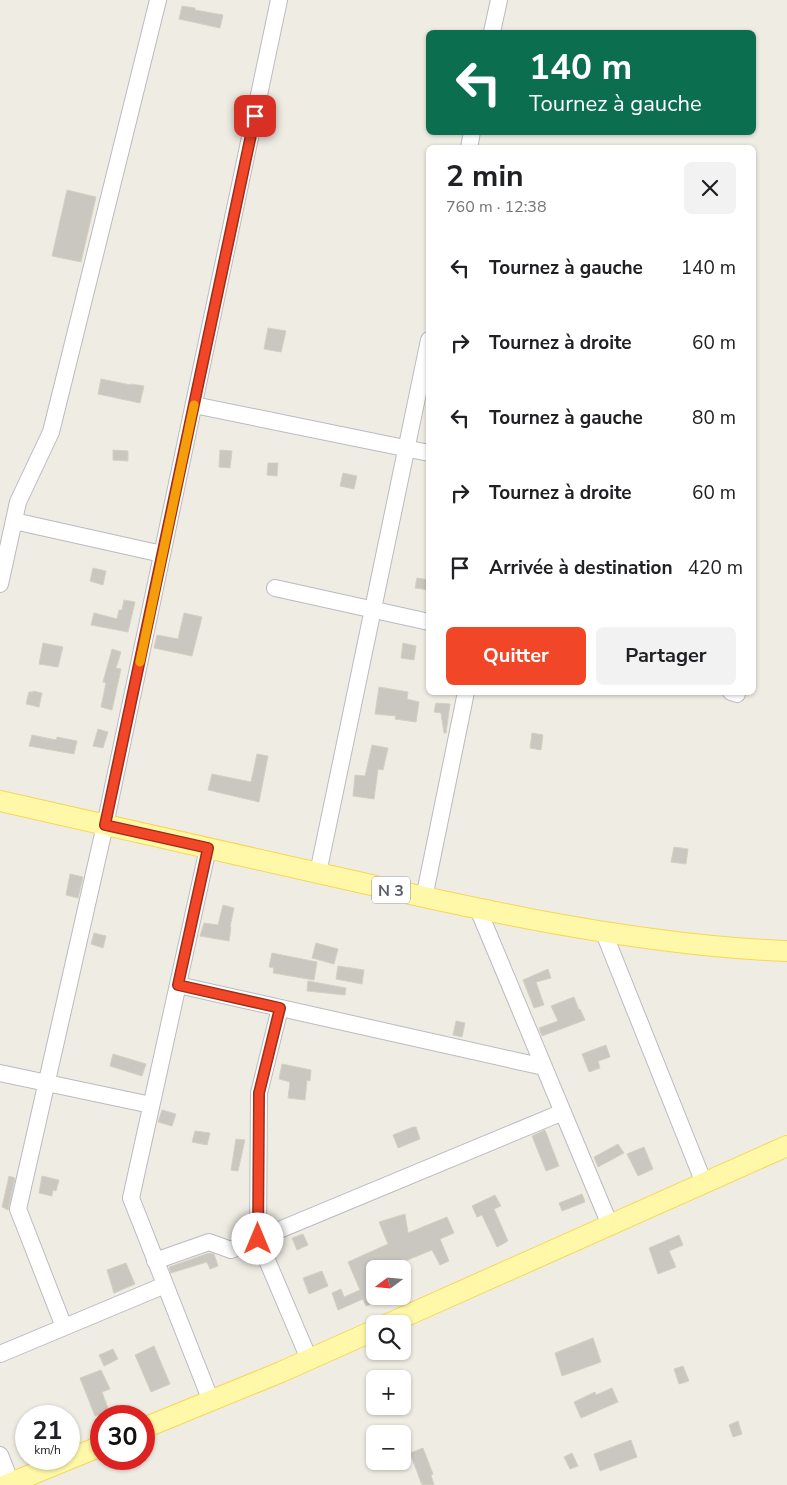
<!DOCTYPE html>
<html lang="fr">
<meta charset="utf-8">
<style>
body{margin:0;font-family:"Nunito Sans",sans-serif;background:#f2f2f2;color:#202124;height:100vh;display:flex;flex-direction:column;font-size:19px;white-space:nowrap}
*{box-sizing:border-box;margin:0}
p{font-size:16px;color:#757577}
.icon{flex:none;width:28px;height:28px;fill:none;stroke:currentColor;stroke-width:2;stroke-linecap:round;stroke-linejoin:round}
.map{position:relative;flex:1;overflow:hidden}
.details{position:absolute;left:426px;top:145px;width:330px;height:550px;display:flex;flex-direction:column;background:#fff;border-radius:8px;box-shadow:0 1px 4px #0004}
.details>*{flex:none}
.top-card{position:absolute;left:426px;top:30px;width:330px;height:105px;border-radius:8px;box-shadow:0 1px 4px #0004;background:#0b6e4f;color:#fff;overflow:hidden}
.needle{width:32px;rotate:254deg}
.fabs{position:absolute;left:366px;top:1260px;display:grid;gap:10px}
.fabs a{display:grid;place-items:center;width:45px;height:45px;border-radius:8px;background:#fff;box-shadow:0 1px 4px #0004;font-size:25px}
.speed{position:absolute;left:15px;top:1405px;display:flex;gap:10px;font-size:25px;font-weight:700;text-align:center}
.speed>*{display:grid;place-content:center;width:65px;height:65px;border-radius:50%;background:#fff;box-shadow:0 1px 4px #0004;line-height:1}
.speed small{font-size:12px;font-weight:400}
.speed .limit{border:8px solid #d22;background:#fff;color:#111}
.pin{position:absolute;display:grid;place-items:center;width:42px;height:42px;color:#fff;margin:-21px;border-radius:10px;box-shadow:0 2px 8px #0006}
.me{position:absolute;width:55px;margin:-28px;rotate:0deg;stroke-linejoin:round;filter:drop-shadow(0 0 4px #0008)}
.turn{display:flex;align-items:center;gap:18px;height:105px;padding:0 20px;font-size:22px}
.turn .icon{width:65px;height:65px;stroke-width:2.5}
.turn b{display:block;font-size:35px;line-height:42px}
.round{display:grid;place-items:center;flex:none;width:52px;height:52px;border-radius:8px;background:#f2f2f2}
.summary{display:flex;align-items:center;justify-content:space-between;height:85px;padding:0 20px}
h1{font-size:30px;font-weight:700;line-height:38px}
.action{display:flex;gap:10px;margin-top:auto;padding:10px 20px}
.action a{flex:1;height:58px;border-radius:8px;background:#f14627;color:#fff;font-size:20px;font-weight:700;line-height:58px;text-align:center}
.action a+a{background:#f2f2f2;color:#202124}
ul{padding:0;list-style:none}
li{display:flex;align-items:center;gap:15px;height:75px;padding:0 20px}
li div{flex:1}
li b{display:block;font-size:19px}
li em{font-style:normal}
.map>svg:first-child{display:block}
</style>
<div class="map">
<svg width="787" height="1485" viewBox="0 0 787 1485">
<rect width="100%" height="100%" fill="#efede3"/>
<path fill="#cac7c0" stroke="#d4d0c1" d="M182,6L195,8V10L223,15L220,28L179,19Z
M67,190L96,197L81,262L52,256Z
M268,328L286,331L281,352L264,349Z
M101,379L131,385V384L144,386L140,403L98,394Z
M113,450L128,451V461L113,460Z
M220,450L232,451L230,468L219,467Z
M268,463H278L277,476L267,475Z
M343,473L357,476L354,489L340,486Z
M93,568L106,571L103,585L90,581Z
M417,578L429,580V590L415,588Z
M124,600L135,602L128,632L91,625L94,613L117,619L119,610H122Z
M184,613L202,617L192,656L154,648L157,635L178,639Z
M43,643L63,647L58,667L39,664Z
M403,643L416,646L414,660L401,658Z
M112,649L121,652L116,668L121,669L112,710L101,707L106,683L103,682Z
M379,687L408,692L407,699L419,702L416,722L395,719L396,716L375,714Z
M33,691L42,693L39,707L26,704L29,692H33Z
M436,703L450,704L446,733H444L441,713L434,712Z
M98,729L108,732L103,748L93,746Z
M532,733L543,735L541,750L530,748Z
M32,735L56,740L57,737L77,741L74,754L29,746Z
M372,745L388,748L383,770L378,769L374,799L353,796L355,775L365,776Z
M257,754L268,756L259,802L208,790L212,774L251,782Z
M674,847L688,849L686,864L671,862Z
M70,874L83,877L78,898L66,895Z
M223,905L234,908L230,927H231L229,941L200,936L204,923L218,925Z
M94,933L106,936L103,948L91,944Z
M316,943L338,949L334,964L312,958Z
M272,953L317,962L314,980L273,973L274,968L269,967Z
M338,966L364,970L362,984L336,979Z
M548,969L551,978L536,982L544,1005L534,1008L523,980Z
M308,981L346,988L345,995L307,991Z
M574,997L579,1010L580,1009L585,1020L542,1036L539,1028L558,1021L551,1006Z
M456,1021L465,1023L462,1037L453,1035Z
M606,1045L610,1057L598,1061L600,1068L589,1072L582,1054Z
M113,1054L146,1064L142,1076L110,1066Z
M282,1064L311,1070L310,1081L307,1080L305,1100L288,1098L290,1082L279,1079Z
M162,1110L176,1114L172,1126L158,1122Z
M413,1127H416L420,1139L398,1148L393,1135Z
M545,1130L559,1166L546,1171L532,1136Z
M195,1131L210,1133L207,1145L192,1142Z
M236,1139L245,1140L238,1171L231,1170Z
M618,1144L624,1153L598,1167L594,1157Z
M644,1147L653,1169L638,1176L627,1154Z
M9,1176L15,1178L8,1210L2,1207Z
M42,1176L59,1180L56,1191L53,1190L52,1196L39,1193Z
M582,1194L585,1202L562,1211L559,1203Z
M495,1195L501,1206L494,1209L508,1241L497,1247L482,1215L477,1217L472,1206Z
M405,1214L408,1233L447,1217L454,1233L440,1239L449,1261L440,1265L432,1250L405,1261L404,1259L387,1266L388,1269H375V1271L367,1274L375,1292V1296H377L379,1301L366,1306L363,1299L338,1310L332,1293L341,1289L344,1297L360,1290L348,1262L388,1244L379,1222Z
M303,1234L308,1245L297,1250L292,1238Z
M679,1235L683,1245L669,1251L676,1267L658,1274L649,1248Z
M209,1253L214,1254L218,1266L210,1269L207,1262L171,1273L169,1267Z
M126,1263L135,1284L114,1293L107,1270Z
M322,1271L328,1286L309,1294L303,1278Z
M593,1338L601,1362L562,1376L555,1353Z
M154,1346L170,1384L151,1392L135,1355Z
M113,1349L118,1359L104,1366L99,1355Z
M683,1366L689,1381L679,1384L674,1369Z
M101,1370L110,1389L102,1392L109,1411L95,1416L80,1378Z
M612,1388L618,1402L581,1418L574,1402L595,1392L596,1395Z
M738,1421L742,1434L733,1437L729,1425Z
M631,1440L637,1457L600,1471L594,1454Z
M423,1448L433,1474L431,1475L434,1485H422L410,1453Z
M572,1453L578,1466L570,1469L564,1457Z"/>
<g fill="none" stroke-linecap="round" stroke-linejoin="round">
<defs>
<path id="minor" d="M492,32L499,0
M469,148L472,132
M194,405L429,453
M14,521L162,554
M0,584L18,502L51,432L158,0
M275,588L429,622
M731,692L737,694
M208,848L131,1198L211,1401
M318,873L429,340
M424,898L466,692
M478,909L610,1225
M604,933L704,1183
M178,985L544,1067
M280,1008L259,1093L258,1239L309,1359
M0,1073L151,1105
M155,1261L209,1242L231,1250L563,1112
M64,1327L18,1209L105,825L279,0
M0,1354L165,1285
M0,1455L11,1483"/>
<path id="major" d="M0,801L367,884C421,897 475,908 530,919C615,935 700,948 787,951
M388,1324L787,1146
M144,1428L281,1372L375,1330
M6,1485L101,1446"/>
</defs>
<use href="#minor" stroke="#b8bbc0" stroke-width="18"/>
<use href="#major" stroke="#f8d653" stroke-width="22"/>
<use href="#minor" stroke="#fff" stroke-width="16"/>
<use href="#major" stroke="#fff8a8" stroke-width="20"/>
</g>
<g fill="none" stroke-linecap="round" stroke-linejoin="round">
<defs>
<path id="route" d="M255,116L105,825L208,848L178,985L280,1008L259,1093L258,1239"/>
</defs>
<use href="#route" stroke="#9d2e19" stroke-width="12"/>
<use href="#route" stroke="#f14627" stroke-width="9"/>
<path stroke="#f59e0b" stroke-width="9" d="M140,662L194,405"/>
</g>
<g text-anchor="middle" stroke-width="4" stroke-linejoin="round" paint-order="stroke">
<rect fill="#fff" stroke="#8c8f93" stroke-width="1" x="372" y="876.5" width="38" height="27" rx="4"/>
<g font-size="16" font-weight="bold" fill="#5b5f65">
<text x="391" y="896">N 3</text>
</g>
</g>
</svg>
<div class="fabs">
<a><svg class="needle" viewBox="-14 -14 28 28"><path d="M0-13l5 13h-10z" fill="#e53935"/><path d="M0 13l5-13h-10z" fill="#757577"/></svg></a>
<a><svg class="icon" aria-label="search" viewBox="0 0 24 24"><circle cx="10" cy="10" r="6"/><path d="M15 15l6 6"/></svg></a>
<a>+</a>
<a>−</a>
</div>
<div class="speed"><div>21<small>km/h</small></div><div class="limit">30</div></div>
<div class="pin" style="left:255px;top:116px;background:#d93025"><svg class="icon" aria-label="arrive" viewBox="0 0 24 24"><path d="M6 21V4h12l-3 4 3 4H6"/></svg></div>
<svg class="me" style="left:258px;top:1239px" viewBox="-20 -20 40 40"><circle r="19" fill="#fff"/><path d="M0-13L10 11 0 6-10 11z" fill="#f14627"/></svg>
<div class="top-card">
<div class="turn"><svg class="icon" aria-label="left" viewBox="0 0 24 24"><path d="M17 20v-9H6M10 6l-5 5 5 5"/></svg><div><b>140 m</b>Tournez à gauche</div></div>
</div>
<section class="details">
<div class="summary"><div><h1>2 min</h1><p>760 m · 12:38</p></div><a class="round"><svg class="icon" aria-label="close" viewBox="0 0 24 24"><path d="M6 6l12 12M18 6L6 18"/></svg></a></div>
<ul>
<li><svg class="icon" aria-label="left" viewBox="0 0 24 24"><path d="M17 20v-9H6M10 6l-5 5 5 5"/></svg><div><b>Tournez à gauche</b></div><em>140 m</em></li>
<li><svg class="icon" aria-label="right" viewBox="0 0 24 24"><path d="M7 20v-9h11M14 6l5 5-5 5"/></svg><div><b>Tournez à droite</b></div><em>60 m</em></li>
<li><svg class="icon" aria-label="left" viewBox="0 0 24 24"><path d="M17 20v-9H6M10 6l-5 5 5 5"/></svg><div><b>Tournez à gauche</b></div><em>80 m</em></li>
<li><svg class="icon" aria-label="right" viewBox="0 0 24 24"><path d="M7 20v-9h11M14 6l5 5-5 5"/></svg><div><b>Tournez à droite</b></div><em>60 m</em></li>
<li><svg class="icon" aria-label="arrive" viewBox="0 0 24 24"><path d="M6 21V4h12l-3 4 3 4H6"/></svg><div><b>Arrivée à destination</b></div><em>420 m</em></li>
</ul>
<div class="action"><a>Quitter</a><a>Partager</a></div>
</section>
</div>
